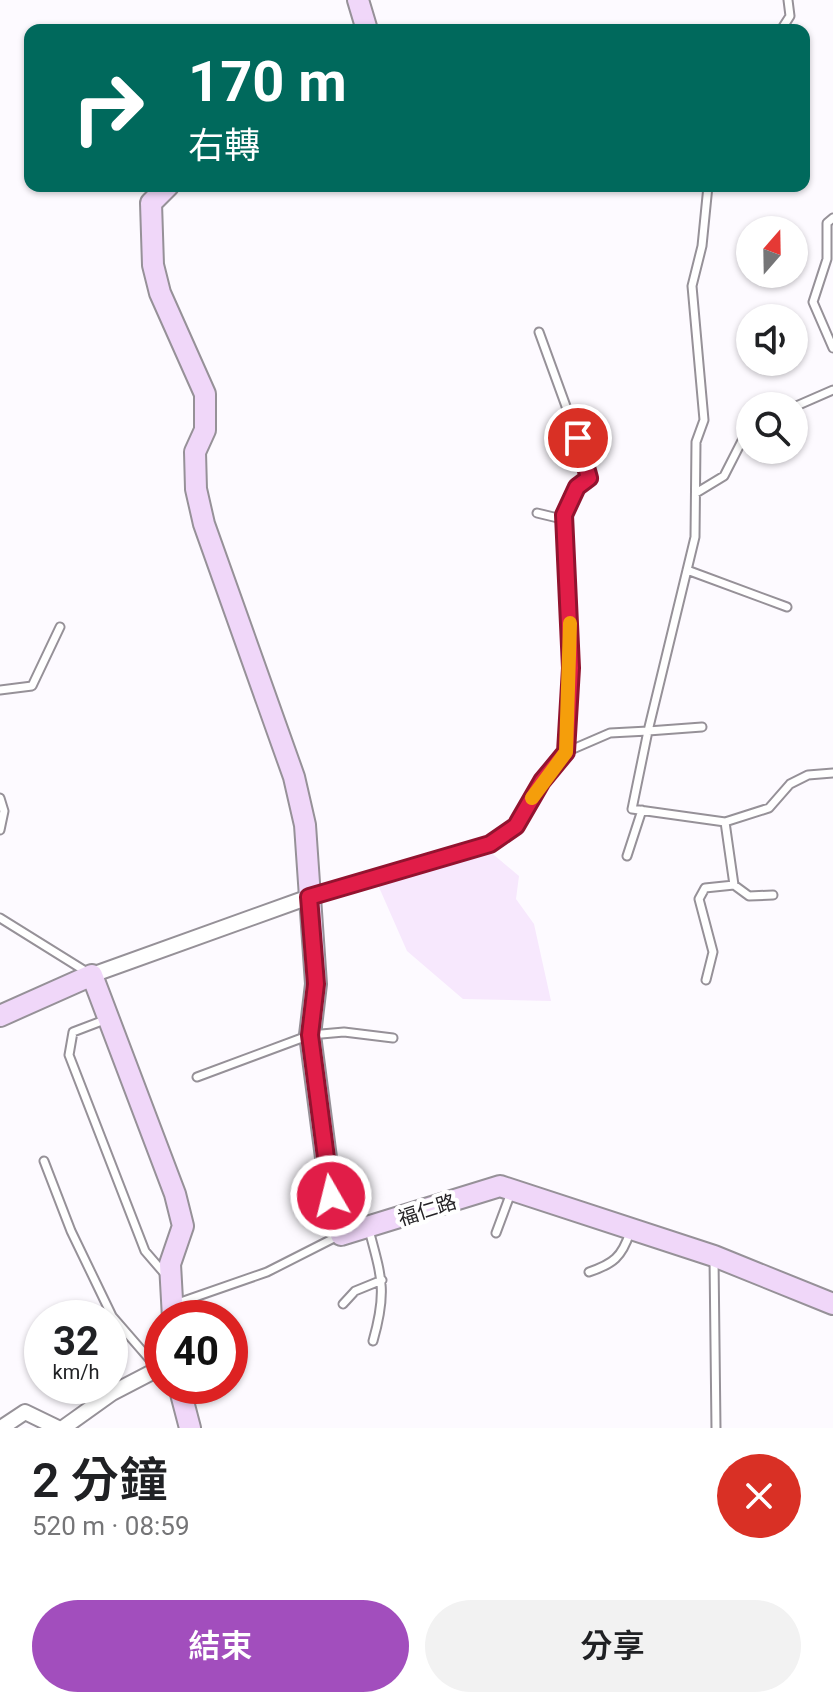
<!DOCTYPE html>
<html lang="zh-TW">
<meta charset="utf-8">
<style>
body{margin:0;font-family:Roboto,"Noto Sans TC",sans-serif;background:#f2f2f2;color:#202124;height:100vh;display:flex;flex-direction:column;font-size:30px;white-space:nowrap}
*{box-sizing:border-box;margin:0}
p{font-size:26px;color:#757577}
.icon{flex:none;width:44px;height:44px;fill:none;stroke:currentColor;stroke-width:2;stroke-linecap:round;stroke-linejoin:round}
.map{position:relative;height:1428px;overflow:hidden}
.drawer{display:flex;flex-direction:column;background:#fff;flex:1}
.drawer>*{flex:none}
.guide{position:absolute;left:24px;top:24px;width:786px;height:168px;border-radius:16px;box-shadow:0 2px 6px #0004;background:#00695c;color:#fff;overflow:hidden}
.needle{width:52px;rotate:20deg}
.fabs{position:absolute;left:736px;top:216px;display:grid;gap:16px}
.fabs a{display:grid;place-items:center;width:72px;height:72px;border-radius:50%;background:#fff;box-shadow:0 2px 6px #0004;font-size:40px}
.speed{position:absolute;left:24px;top:1300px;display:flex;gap:16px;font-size:40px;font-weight:700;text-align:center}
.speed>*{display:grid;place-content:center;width:104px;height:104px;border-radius:50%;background:#fff;box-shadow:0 2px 6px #0004;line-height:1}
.speed small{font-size:20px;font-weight:400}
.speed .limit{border:12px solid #d22;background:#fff;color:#111}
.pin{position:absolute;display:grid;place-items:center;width:68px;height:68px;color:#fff;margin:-34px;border:4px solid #fff;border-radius:50%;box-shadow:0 2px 8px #0007}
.me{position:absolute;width:88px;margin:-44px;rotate:352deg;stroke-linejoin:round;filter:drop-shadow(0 0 6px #0008)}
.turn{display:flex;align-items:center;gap:28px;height:168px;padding:0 32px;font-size:36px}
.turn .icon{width:104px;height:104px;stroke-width:2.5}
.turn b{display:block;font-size:56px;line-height:68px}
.round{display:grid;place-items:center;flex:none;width:84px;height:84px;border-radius:42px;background:#f2f2f2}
.head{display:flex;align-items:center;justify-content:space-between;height:136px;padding:0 32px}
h1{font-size:48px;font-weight:600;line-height:60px}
.action{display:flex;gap:16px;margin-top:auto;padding:16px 32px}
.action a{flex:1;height:92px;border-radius:48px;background:#a24ebd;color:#fff;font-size:32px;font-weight:600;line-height:92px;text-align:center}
.action a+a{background:#f2f2f2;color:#202124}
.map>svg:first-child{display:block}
</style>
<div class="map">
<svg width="833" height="1428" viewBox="0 0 833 1428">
<rect width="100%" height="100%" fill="#fdfaff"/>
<path fill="#f7e8fd" d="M488,850L519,876L516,899L534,924L551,1001L463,999L407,951L378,885L387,878Z"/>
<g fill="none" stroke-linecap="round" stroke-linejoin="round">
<defs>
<path id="lane" d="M781,30L790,16L788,0
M833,218L827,223V259L813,302L833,348
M539,332L587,464L589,478L577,487L564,515L571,668L566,752
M794,407L833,390
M696,493L724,476L750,425
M537,513L566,520
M687,570L787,607
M0,690L32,686L60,627
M702,727L648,731L695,537L696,442L704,420L692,286L702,246L708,186
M0,798L4,811L0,830
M627,856L642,810
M734,885L749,896L773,895
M312,896L490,844L516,826L542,781L566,752L610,733L648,731L632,809L725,822L769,808L790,784L808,775L833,773
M0,918L90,974
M706,980L713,952L699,899L705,888L734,885L725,822
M107,1019L73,1032L69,1055L145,1251L164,1273
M197,1077L310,1035L344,1032L393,1038
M44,1161L71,1231L112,1316L158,1369
M369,1230C382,1278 387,1292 373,1341
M496,1233L512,1190
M714,1258L716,1428
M589,1272C613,1264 622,1257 630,1232
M175,1304L267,1272L340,1235
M343,1304L355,1291L382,1280"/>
<path id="street" d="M92,975L309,897
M1,1428L25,1412L58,1428
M63,1428L112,1393L162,1367"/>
<path id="secondary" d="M358,0L367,30
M168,186L151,203L153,265L160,293L205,394V430L195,452L196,489L204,524L294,777L305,825L316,984L310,1035L331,1196L341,1235L500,1186L714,1256L833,1304
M0,1016L92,975L175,1194L183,1226L170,1264L173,1318
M179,1386L190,1428"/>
</defs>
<use href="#lane" stroke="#969198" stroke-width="11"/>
<use href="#street" stroke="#969198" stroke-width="18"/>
<use href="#secondary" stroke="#969198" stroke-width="24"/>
<use href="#lane" stroke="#fff" stroke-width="7"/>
<use href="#street" stroke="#fff" stroke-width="14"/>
<use href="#secondary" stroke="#f0d7f9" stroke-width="20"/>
</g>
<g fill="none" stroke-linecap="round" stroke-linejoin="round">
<defs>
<path id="route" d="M331,1196L310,1035L316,984L309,897L490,844L516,826L542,781L566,752L571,668L564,515L577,487L589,478L578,438"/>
</defs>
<use href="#route" stroke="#92132f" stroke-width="20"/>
<use href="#route" stroke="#e11d48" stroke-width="14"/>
<path stroke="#f59e0b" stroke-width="14" d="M532,798L566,752L570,623"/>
</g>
<g text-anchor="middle" stroke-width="8" stroke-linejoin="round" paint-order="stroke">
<g font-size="20" fill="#252326" stroke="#fff">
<text transform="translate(427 1210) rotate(-18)" y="7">福仁路</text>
</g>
</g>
</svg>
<div class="fabs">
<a><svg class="needle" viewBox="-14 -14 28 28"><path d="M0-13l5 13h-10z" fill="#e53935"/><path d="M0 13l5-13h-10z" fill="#757577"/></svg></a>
<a><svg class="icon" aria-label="sound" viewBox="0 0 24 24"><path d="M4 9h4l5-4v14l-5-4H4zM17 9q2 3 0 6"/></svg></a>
<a><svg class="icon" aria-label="search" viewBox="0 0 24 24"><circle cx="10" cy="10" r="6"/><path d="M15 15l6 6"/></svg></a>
</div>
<div class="speed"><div>32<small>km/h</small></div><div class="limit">40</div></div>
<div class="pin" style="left:578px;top:438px;background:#d93025"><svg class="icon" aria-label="arrive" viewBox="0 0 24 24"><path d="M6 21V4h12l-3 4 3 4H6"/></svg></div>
<svg class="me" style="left:331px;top:1196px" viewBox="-20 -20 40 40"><circle r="17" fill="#e11d48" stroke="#fff" stroke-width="3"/><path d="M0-11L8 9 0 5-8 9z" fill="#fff"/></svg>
<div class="guide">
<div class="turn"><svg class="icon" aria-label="right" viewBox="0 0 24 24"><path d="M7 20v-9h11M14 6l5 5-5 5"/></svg><div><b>170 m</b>右轉</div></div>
</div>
</div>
<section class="drawer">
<div class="head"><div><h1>2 分鐘</h1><p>520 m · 08:59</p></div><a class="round" style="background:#d93025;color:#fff"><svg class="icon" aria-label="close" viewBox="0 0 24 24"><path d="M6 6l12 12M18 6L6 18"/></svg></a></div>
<div class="action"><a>結束</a><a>分享</a></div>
</section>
